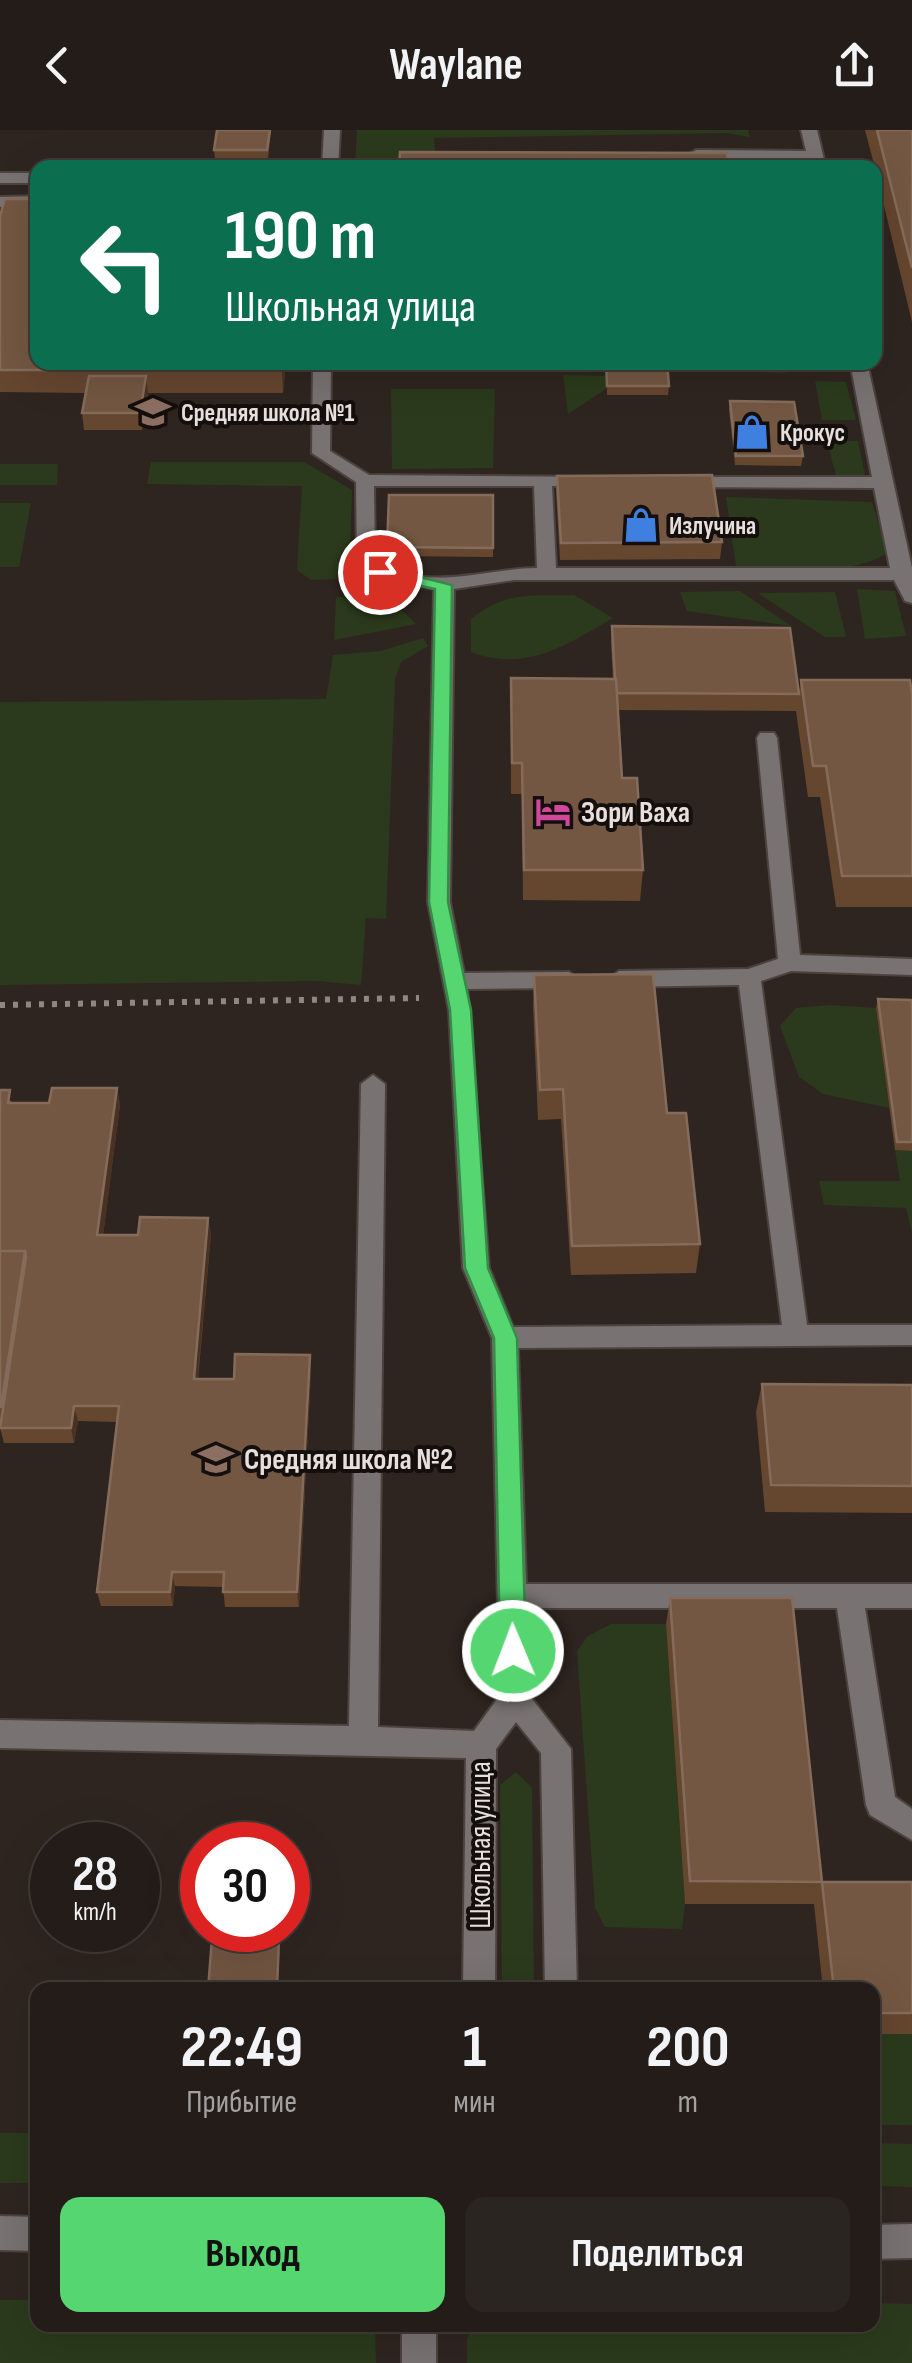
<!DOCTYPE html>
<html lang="ru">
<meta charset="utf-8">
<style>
body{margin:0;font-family:"Sofia Sans Condensed",sans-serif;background:#2b2521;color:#f1f3f6;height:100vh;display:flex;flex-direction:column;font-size:38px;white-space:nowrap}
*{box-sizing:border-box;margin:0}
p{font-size:32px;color:#a3a1a2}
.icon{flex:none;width:55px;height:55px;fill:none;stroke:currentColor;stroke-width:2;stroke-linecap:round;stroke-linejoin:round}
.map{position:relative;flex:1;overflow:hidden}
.side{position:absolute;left:30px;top:1852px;width:850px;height:350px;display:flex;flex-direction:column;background:#231c18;border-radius:20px;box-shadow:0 10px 40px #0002,0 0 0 2px #403a37}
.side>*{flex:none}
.top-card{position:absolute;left:30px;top:30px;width:852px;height:210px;border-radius:20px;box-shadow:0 10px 40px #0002,0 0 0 2px #403a37;background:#0b6e4f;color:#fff;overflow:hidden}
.speed{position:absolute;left:30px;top:1692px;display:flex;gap:20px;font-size:50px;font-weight:700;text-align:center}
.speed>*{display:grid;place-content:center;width:130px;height:130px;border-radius:50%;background:#231c18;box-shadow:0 10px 40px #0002,0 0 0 2px #403a37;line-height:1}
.speed small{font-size:25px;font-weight:400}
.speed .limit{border:15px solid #d22;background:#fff;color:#111}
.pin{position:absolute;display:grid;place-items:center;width:85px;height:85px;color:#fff;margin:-42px;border:5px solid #fff;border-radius:50%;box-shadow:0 2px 10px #0007}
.me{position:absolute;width:110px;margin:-55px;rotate:359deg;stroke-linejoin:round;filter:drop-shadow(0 0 8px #0008)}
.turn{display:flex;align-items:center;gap:35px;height:210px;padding:0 30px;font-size:45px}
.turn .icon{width:130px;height:130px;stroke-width:2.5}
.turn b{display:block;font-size:70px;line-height:85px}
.eta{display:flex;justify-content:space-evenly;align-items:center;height:170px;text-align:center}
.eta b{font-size:60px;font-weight:700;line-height:70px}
.primary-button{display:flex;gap:20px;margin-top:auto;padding:20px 30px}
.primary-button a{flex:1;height:115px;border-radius:20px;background:#55d671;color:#111;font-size:40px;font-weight:700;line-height:115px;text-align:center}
.primary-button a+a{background:#2b2521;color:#f1f3f6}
header{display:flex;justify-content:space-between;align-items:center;height:130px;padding:0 30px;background:#231c18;font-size:45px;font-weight:700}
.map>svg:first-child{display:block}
</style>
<header><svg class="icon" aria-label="back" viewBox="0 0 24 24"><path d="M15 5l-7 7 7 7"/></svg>Waylane<svg class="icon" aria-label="share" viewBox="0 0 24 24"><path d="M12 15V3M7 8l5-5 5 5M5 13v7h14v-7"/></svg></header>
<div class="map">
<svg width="912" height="2233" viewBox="0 0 912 2233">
<rect width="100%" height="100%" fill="#2f2520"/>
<path fill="#2b3a1c" d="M357,0H748L750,7L726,3L434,8L436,37L355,38Z
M785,232L786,243L487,233Z
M563,245L606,246V259L568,284Z
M815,251L846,252L856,290H822Z
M391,259H495L493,338L392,339Z
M827,311H858L865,344L858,349L837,350Z
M151,332H304L352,360L349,448L311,450L297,440L302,356L147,354Z
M0,334H58L57,355H0Z
M726,367L872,372L888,422C854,448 780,436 736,436Z
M0,373H31L19,437H0Z
M857,459L895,461L906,506L865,509Z
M740,461L791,496L687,481L680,462Z
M835,462L846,507H825L758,463Z
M574,465L613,488C568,514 526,543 471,522V489C505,461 532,466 574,465Z
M336,467L389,468L416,494L334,510Z
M423,508L428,516L401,532L395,549L386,789L366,788L361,855L318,851L0,855V572L326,569L333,525L381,521Z
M831,875L876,878L889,978L823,964L799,947L780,896L796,878Z
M895,1020L912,1021V1103L906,1078L824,1075L819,1051H900Z
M611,1494H666L685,1774L682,1799L605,1797L595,1778L577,1521L588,1506Z
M516,1642L532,1658L534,1860H502L500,1655Z
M872,1904H912V1995H873Z
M0,2003H37V2053H0Z
M873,2013L912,2014V2057L873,2056Z
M0,2170H37L38,2195H375L376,2233H0Z
M873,2173L912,2174V2233H467V2209L473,2195H872Z"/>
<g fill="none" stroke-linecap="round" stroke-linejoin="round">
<defs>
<path id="minor" d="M324,0H340L338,38H322Z
M801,0H817L826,38H810L809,31L696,30L688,25L696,20L806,21Z
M0,43H38V53H0Z
M38,66V76L0,77V67Z
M313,232H331L330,321L369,345L596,347L599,351L590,356H552L556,438H890L874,358L680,357L671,352L680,347H872L850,232H867L912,438V473L905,471L894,450H514L454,459L450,772L464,843L569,842L580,850L569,858L467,859L489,1138L513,1197L782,1195L739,855L619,857L608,849L619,841L748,839L778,829L757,608L760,603H774L777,608L800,825L912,829V845L791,841L761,851L807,1195H912V1215L518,1218L526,1454H912V1478H865L895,1667L912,1679V1710L870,1685L866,1675L837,1478H527L529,1565L571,1619L577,1860H545L541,1623L516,1592L496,1619L495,1860H463L466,1628L0,1618V1590L349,1596L361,954L373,945L385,954L378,1597L474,1601L500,1565L492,1208L463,1138L449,880L428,772L434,459L373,446L357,430L356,352L312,323ZM374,356H534L537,438C487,438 419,465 375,428Z
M0,2086L38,2087V2121L0,2120Z
M912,2094V2128L872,2129V2095Z
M402,2195H436V2233H402Z"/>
</defs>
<use href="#minor" stroke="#4c433e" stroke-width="4"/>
<path stroke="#8f8783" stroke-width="6" stroke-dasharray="5 8" stroke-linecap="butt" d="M0,875L419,868"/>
<use href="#minor" fill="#797272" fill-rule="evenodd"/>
</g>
<path fill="#65462f" d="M217,0H271L268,29H215L214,20Z
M865,0H912V192L875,38Z
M32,69L38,232H286L283,263H148L142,300H84L82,283L86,263L0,262V86Z
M606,232L669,256L668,265H607Z
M730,271L803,326L801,336L735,335L729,280Z
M557,346L722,412L720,429L560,430L556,362Z
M493,365V427L387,426V417Z
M612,496L799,564L796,581L618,580L622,648L643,740L640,771L523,770L522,664H511V548L613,549L611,514Z
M801,550L912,564V777H836L820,667H808L796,581Z
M534,845L667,983L700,1114L696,1143L571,1145L561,989L538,990L533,876Z
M878,869L912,870V1021L895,1020L876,878Z
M117,958L120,975L103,1105L211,1104L198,1249H234L310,1225L311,1240L299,1477H225L223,1457L175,1456L173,1476H101L97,1462L118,1292L78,1291L74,1313H4L0,1298V960L13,973H49Z
M762,1254L912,1255V1383L765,1382L756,1282Z
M670,1468L822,1752H912V1904H872V1860H823L814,1774H685L666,1494Z"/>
<path fill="#493221" d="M282,232H286L283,263L282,240Z
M146,246L148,263L142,300L140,283Z
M117,958L120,975L101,1121L97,1105Z
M208,1088L211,1104L196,1264L194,1249Z
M25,1121L30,1143L7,1298L1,1277Z
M310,1225L311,1240L299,1477L297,1462Z
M74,1276L78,1291L74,1313L71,1298Z
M172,1442L175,1456L173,1476L170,1462Z
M279,1808L280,1814L278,1860H277Z"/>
<path fill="#735742" stroke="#856c5a" stroke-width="2.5" d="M217,0H270L267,20H214Z
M877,0H912V138Z
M400,22L727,23L728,38H399Z
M5,69H32L31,73H38V232H282V240H0V86Z
M606,232H667L669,256H607Z
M89,246H146L140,283H82Z
M730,271L794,272L803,326H736Z
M712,345L722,412L561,413L557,346Z
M389,365H493V418L387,417Z
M612,496L790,498L799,564L617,563L616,549H615Z
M511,548L616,549L622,648H637L643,740H524L522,633H512Z
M801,550H910L912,564V746H842L826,636H813Z
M653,844L667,983H686L700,1114L572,1116L563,959L540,960L534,845Z
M878,869L912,870V1012H897Z
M52,958H117L97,1105H138L140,1087L208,1088L194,1249H234L235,1224L310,1225L297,1462H223L224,1442H172L170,1462H97L119,1276H74L71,1298H0L26,1127L25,1121H0V960H10L8,973H49Z
M0,1121H25L1,1277H0Z
M762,1254L912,1255V1356L771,1355Z
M670,1468H792L822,1752L690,1751Z
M822,1752H912V1883H872V1860H834Z
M212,1808H279L277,1860H208Z"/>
<path fill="#55d671" stroke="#378b49" stroke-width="2.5" d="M380,437L452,455L448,772L471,880L488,1138L517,1208L526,1521L522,1529L513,1532L504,1529L500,1521L494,1208L465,1138L450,880L429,772L435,459L373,445V438Z"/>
<defs>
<symbol id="school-bare" viewBox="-9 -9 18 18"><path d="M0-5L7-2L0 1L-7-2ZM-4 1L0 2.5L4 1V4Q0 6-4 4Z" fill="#8d6e63" stroke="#140f0d" stroke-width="2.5" paint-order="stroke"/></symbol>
<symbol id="shop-bare" viewBox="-9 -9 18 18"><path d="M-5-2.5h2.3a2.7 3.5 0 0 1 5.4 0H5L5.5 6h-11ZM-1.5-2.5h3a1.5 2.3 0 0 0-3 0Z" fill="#3f7fe0" stroke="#140f0d" stroke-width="2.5" paint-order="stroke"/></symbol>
<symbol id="hotel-bare" viewBox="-9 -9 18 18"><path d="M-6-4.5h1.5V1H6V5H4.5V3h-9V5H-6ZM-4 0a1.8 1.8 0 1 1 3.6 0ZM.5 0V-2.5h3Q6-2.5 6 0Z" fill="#d1479c" stroke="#140f0d" stroke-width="2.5" paint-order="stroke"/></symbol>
</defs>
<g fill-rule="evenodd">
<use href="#school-bare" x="128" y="257" width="50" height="50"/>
<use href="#shop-bare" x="727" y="277" width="50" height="50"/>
<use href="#shop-bare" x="616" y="370" width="50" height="50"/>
<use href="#hotel-bare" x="528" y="657" width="50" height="50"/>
<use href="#school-bare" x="191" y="1304" width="50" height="50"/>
</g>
<g text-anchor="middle" stroke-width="8" stroke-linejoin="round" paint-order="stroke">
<g font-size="25" font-weight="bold" fill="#e6dfdc" stroke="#140f0d" text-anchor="start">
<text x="181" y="291">Средняя школа №1</text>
<text x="780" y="311">Крокус</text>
<text x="669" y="404">Излучина</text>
</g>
<g font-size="30" font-weight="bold" fill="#e6dfdc" stroke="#140f0d" text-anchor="start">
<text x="581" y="692">Зори Ваха</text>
<text x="244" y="1339">Средняя школа №2</text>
</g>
<g font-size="30" fill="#e6dfdc" stroke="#140f0d">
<text transform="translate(480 1715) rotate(-90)" y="10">Школьная улица</text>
</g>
</g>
</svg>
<div class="speed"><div>28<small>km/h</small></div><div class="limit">30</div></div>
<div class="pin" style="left:380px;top:442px;background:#d93025"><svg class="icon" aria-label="arrive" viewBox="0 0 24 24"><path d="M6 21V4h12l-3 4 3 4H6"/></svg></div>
<svg class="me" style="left:513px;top:1521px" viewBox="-20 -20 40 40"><circle r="17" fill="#55d671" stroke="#fff" stroke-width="3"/><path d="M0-11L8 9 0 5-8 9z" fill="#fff"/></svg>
<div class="top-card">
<div class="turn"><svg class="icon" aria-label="left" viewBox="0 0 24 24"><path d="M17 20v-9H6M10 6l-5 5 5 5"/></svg><div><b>190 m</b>Школьная улица</div></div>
</div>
<section class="side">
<div class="eta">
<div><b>22:49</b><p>Прибытие</p></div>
<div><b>1</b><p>мин</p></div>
<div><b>200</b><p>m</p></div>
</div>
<div class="primary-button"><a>Выход</a><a>Поделиться</a></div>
</section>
</div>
